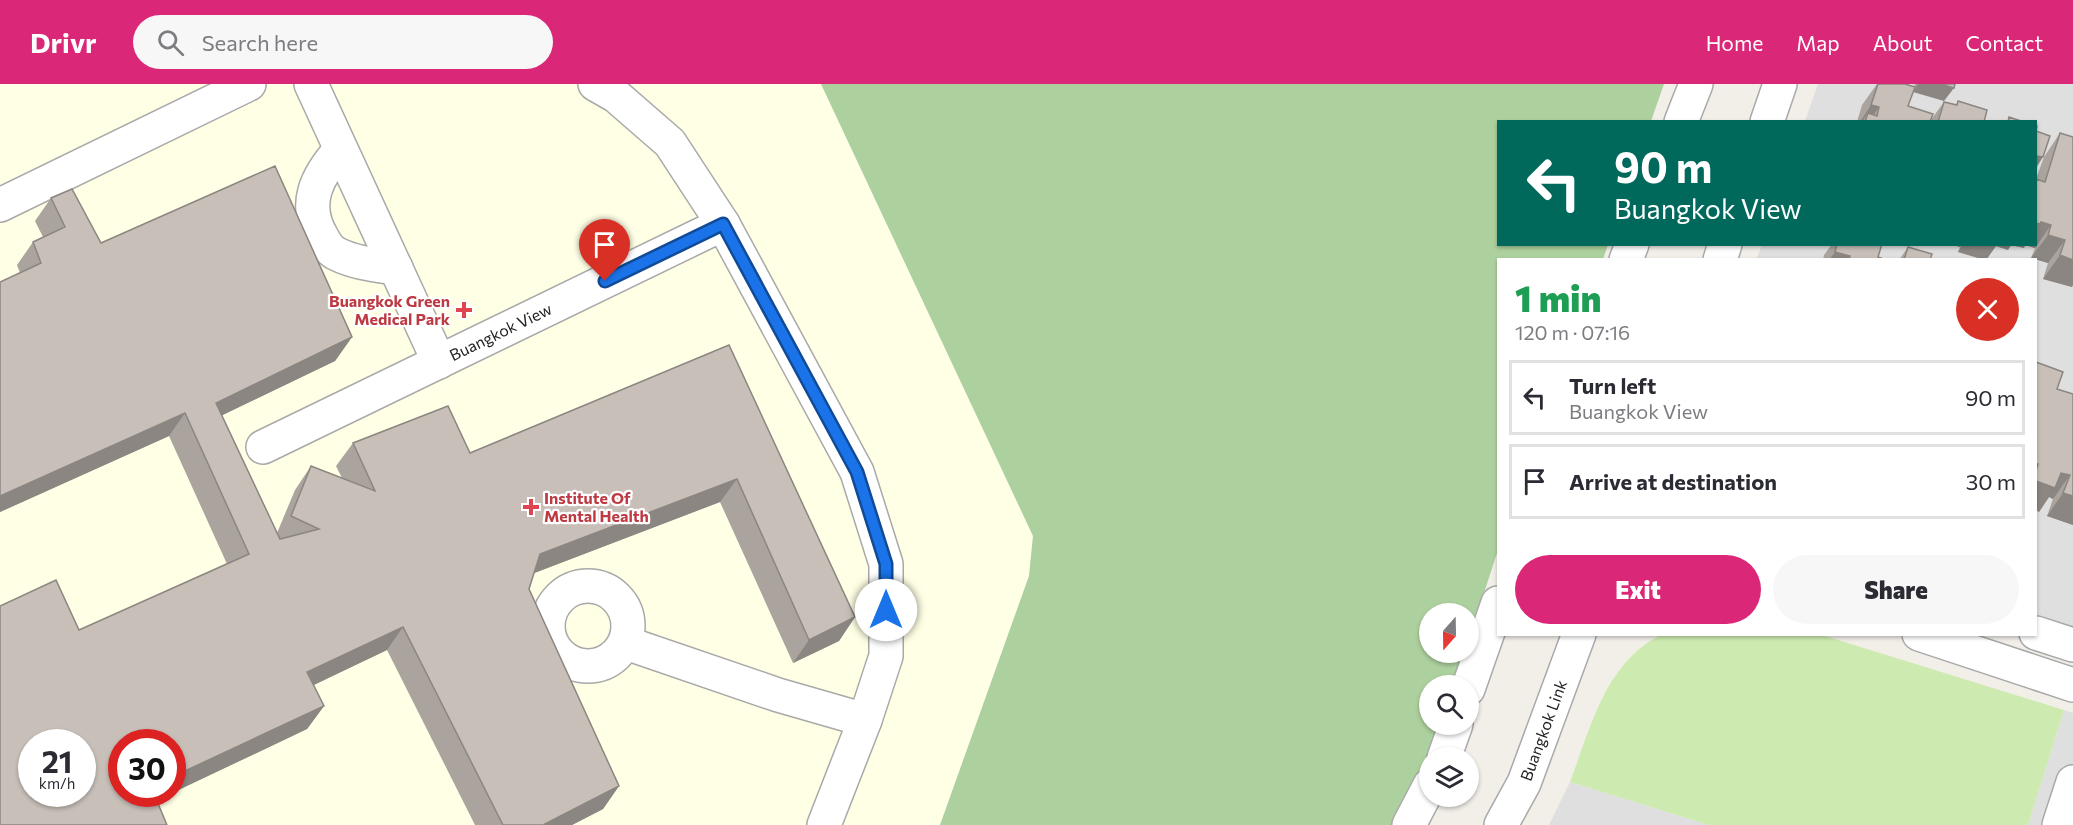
<!DOCTYPE html>
<meta charset="utf-8">
<style>
body{margin:0;font-family:Commissioner,sans-serif;background:#f7f7f7;color:#2b2b33;height:100vh;display:flex;flex-direction:column;font-size:22px;white-space:nowrap}
*{box-sizing:border-box;margin:0}
p{font-size:20px;color:#7c7c81}
.icon{flex:none;width:33px;height:33px;fill:none;stroke:currentColor;stroke-width:2;stroke-linecap:round;stroke-linejoin:round}
.map{position:relative;flex:1;overflow:hidden}
.side{position:absolute;left:1497px;top:174px;width:540px;height:378px;display:flex;flex-direction:column;background:#fff;border-radius:0px;box-shadow:0 2px 4px #0004}
.side>*{flex:none}
.top-card{position:absolute;left:1497px;top:36px;width:540px;height:126px;border-radius:0px;box-shadow:0 2px 4px #0004;background:#00695c;color:#fff;overflow:hidden}
.needle{width:39px;rotate:200deg}
.tools{position:absolute;left:1419px;top:519px;display:grid;gap:12px}
.tools a{display:grid;place-items:center;width:60px;height:60px;border-radius:50%;background:#fff;box-shadow:0 2px 4px #0004;font-size:30px}
.speed{position:absolute;left:18px;top:645px;display:flex;gap:12px;font-size:30px;font-weight:700;text-align:center}
.speed>*{display:grid;place-content:center;width:78px;height:78px;border-radius:50%;background:#fff;box-shadow:0 2px 4px #0004;line-height:1}
.speed small{font-size:15px;font-weight:400}
.speed .limit{border:9px solid #d22;background:#fff;color:#111}
.pin{position:absolute;display:grid;place-items:center;width:51px;height:51px;color:#fff;margin:-62px -26px;border-radius:50% 50% 50% 0;rotate:-45deg;box-shadow:0 0 6px #0007}
.pin .icon{rotate:45deg}
.me{position:absolute;width:66px;margin:-33px;rotate:0deg;stroke-linejoin:round;filter:drop-shadow(0 0 4px #0008)}
.turn{display:flex;align-items:center;gap:21px;height:126px;padding:0 18px;font-size:27px}
.turn .icon{width:78px;height:78px;stroke-width:2.5}
.turn b{display:block;font-size:42px;line-height:51px}
.round{display:grid;place-items:center;flex:none;width:63px;height:63px;border-radius:32px;background:#f7f7f7}
.summary{display:flex;align-items:center;justify-content:space-between;height:102px;padding:0 18px}
h1{font-size:36px;font-weight:800;line-height:45px;color:#1e9e55}
.primary-button{display:flex;gap:12px;margin-top:auto;padding:12px 18px}
.primary-button a{flex:1;height:69px;border-radius:36px;background:#db2777;color:#fff;font-size:24px;font-weight:800;line-height:69px;text-align:center}
.primary-button a+a{background:#f7f7f7;color:#2b2b33}
ul{padding:0;list-style:none}
li{display:flex;align-items:center;gap:18px;height:75px;margin:0 12px 9px;padding:0 6px;border:3px solid #e1e1e2;border-radius:0px}
li div{flex:1}
li b{display:block;font-size:22px}
li em{font-style:normal}
header{display:flex;align-items:center;gap:36px;box-sizing:border-box;height:84px;padding:0 30px;background:#db2777;color:#fff}
header strong{font-size:28px}
nav{display:flex;gap:33px;margin-inline-start:auto;font-size:21px}
.search{width:420px;height:54px;background:#f7f7f7;display:flex;align-items:center;gap:15px;box-sizing:border-box;padding:0 21px;border-radius:33px;color:#7c7c81;font-size:22px}
.map>svg:first-child{display:block}
</style>
<header>
<strong>Drivr</strong>
<div class="search"><svg class="icon" aria-label="search" viewBox="0 0 24 24"><circle cx="10" cy="10" r="6"/><path d="M15 15l6 6"/></svg>Search here</div>
<nav><a>Home</a><a>Map</a><a>About</a><a>Contact</a></nav>
</header>
<div class="map">
<svg width="2073" height="741" viewBox="0 0 2073 741">
<rect width="100%" height="100%" fill="#f2efe9"/>
<path fill="#e0dfdf" d="M1818,0H2073V545L2036,532V176H1756L1762,161L2036,160V38L1805,37Z
M2064,626L2073,629V741H2028Z
M1570,698L1709,741H1549Z"/>
<path fill="#ffffe5" fill-rule="evenodd" d="M0,0H821L1033,452L1029,492L940,741H0ZM32,658H82V710H32ZM122,658H172V710H122Z"/>
<path fill="#cdebb0" d="M1661,551H1822L2064,626L2028,741H1709L1570,698C1590,645 1606,577 1661,551Z"/>
<path fill="#add19e" d="M821,0H1664L1651,37L1498,38V160L1608,161L1603,175L1498,176V466L1469,555L1468,530H1430V568L1464,569L1453,601L1430,602V640L1440,641L1434,658L1391,741H940L1029,492L1033,452Z"/>
<g fill="none" stroke-linecap="round" stroke-linejoin="round">
<defs>
<g id="minor">
<path d="M311,0L439,278"/>
<path d="M595,0L616,12L670,59L723,140L857,388L886,480V572L865,636L824,741"/>
<path d="M1681,38L1696,0"/>
<path d="M1767,38L1780,0"/>
<path d="M340,66C317,92 302,120 322,153C325,159 330,167 337,170C355,179 376,181 396,184"/>
<path d="M0,121L249,0"/>
<path d="M1626,176L1632,160"/>
<path d="M1720,176L1725,160"/>
<path id="s1" d="M263,363L723,140"/>
<circle cx="588" cy="542" r="40"/>
<path d="M2036,549L2073,561"/>
<path d="M1919,550L2073,601"/>
<path d="M626,559L778,611L865,636"/>
<path d="M1468,605L1498,519"/>
<path d="M1444,674L1456,640"/>
<path d="M1409,741L1430,701"/>
<path id="s2" d="M1501,741L1524,699L1579,550"/>
<path d="M2059,741L2073,698"/>
</g>
</defs>
<use href="#minor" stroke="#a9a9a9" stroke-width="36"/>
<use href="#minor" stroke="#fff" stroke-width="33"/>
</g>
<path fill="#aba49e" fill-rule="evenodd" d="M1877,0H1905L1914,3L1915,0H1955L1913,8L1908,22L1930,37L1944,18L1956,21L1958,17L1984,38H1857L1862,21Z
M2060,49L2073,53V201L2072,203L2043,195L2048,179L2031,174L2035,164L2025,161L2024,164L2011,161L2008,166L1996,162L1986,176H1984L1958,168L1960,163L1950,160H2036V95L2044,73Z
M275,82L352,253L335,277L222,331L277,449L295,406L311,382L342,394L336,382L353,359L448,322L470,369L729,261L855,533L839,557L793,579L720,418L534,489L529,505L619,702L603,725L572,741H475L387,566L313,601L324,622L307,645L172,709V658H122V710H172L157,716L167,741H0V522L56,496L79,546L227,480L169,352L0,428V198L20,189L17,181L33,158L43,153L35,137L51,114L72,105L101,159ZM32,658H82V710H32Z
M1832,160H1882L1878,173L1886,176H1823L1824,171Z
M1908,163L1930,176H1899Z
M2036,278L2057,305L2073,310V441L2047,432L2053,415L2049,413L2039,428L2036,426Z"/>
<path fill="#8b8681" d="M1918,0H1940L1954,4L1944,17L1913,8Z
M1871,21L1879,23L1869,38L1868,29L1862,38H1860Z
M2036,72L2043,73L2036,84Z
M2041,138L2051,141L2035,164L2025,161L2024,164L2011,161L2008,166L1996,162L1986,176L1958,168L1963,160H2036V139Z
M2048,151L2065,156L2048,179L2031,174Z
M1950,160H1962L1960,163Z
M1835,168L1850,172L1848,176H1829Z
M2060,171L2073,176V201L2072,203L2043,195Z
M352,253L335,277L200,342L216,319Z
M185,329L169,352L0,428V412Z
M2061,389L2070,391L2053,415L2049,413L2039,428L2036,426V397Z
M737,395L720,418L524,493L540,470Z
M2063,409L2073,412V441L2047,432Z
M855,533L839,557L793,579L809,556Z
M403,543L387,566L291,612L307,588Z
M324,622L307,645L172,709V693Z
M619,702L603,725L572,741H543Z
M148,710H172L136,727Z"/>
<path fill="#c7bfb8" stroke="#8b8681" stroke-width="1.5" fill-rule="evenodd" d="M1878,0H1905L1915,3L1908,22L1933,30L1930,38H1865L1868,29L1877,32L1879,23L1871,21Z
M1940,0H1955L1954,4Z
M1958,17L1987,26L1984,38H1938L1944,18L1957,21Z
M2009,33L2024,38H2008Z
M2036,41L2037,42L2036,47L2050,52L2043,73L2036,72Z
M2060,49L2073,53V176L2060,171L2065,156L2048,151L2051,141L2041,138L2040,140L2036,139V95L2045,98Z
M275,82L352,253L216,319L280,455L319,445L291,432L311,382L375,407L353,359L448,322L470,369L729,261L855,533L809,556L737,395L540,470L529,505L619,702L543,741H503L403,543L307,588L324,622L172,693V658H122V710H154L167,741H0V522L56,496L79,546L249,470L185,329L0,412V198L41,179L33,158L65,143L51,114L72,105L101,159ZM32,658H82V710H32Z
M1837,160H1882L1878,173L1886,176H1849L1850,172L1835,168Z
M1908,163L1932,170L1930,176H1904Z
M2036,278L2063,288L2057,305L2073,310V412L2063,409L2070,391L2061,389L2055,404L2036,397V387L2038,380H2036Z"/>
<g fill="none" stroke-linecap="round" stroke-linejoin="round">
<defs>
<path id="route" d="M605,197L723,140L857,388L886,480V526"/>
</defs>
<use href="#route" stroke="#114b97" stroke-width="15"/>
<use href="#route" stroke="#1a73e8" stroke-width="10"/>
</g>
<g fill="#e0444e" stroke="#fff" stroke-width="2">
<path d="M461 217h6v6h6v6h-6v6h-6v-6h-6v-6h6z"/>
<path d="M528 414h6v6h6v6h-6v6h-6v-6h-6v-6h6z"/>
</g>
<g text-anchor="middle" stroke-width="4.5" stroke-linejoin="round" paint-order="stroke">
<g font-size="16" font-weight="bold" fill="#be3a42" stroke="#fff" text-anchor="end">
<text x="450" y="223">Buangkok Green<tspan x="450" dy="18">Medical Park</tspan></text>
<text x="544" y="420" text-anchor="start">Institute Of<tspan x="544" dy="18">Mental Health</tspan></text>
</g>
<g font-size="16" fill="#222" stroke="#fff">
<text dy="6" stroke="none"><textPath href="#s1" startOffset="264">Buangkok View</textPath></text>
<text dy="6" stroke="none"><textPath href="#s2" startOffset="104">Buangkok Link</textPath></text>
</g>
</g>
</svg>
<div class="tools">
<a><svg class="needle" viewBox="-14 -14 28 28"><path d="M0-13l5 13h-10z" fill="#e53935"/><path d="M0 13l5-13h-10z" fill="#7c7c81"/></svg></a>
<a><svg class="icon" aria-label="search" viewBox="0 0 24 24"><circle cx="10" cy="10" r="6"/><path d="M15 15l6 6"/></svg></a>
<a><svg class="icon" aria-label="layers" viewBox="0 0 24 24"><path d="M12 4l9 5-9 5-9-5zM3 14l9 5 9-5"/></svg></a>
</div>
<div class="speed"><div>21<small>km/h</small></div><div class="limit">30</div></div>
<div class="pin" style="left:605px;top:197px;background:#d93025"><svg class="icon" aria-label="arrive" viewBox="0 0 24 24"><path d="M6 21V4h12l-3 4 3 4H6"/></svg></div>
<svg class="me" style="left:886px;top:526px" viewBox="-20 -20 40 40"><circle r="19" fill="#fff"/><path d="M0-13L10 11 0 6-10 11z" fill="#1a73e8"/></svg>
<div class="top-card">
<div class="turn"><svg class="icon" aria-label="left" viewBox="0 0 24 24"><path d="M17 20v-9H6M10 6l-5 5 5 5"/></svg><div><b>90 m</b>Buangkok View</div></div>
</div>
<section class="side">
<div class="summary"><div><h1>1 min</h1><p>120 m · 07:16</p></div><a class="round" style="background:#d93025;color:#fff"><svg class="icon" aria-label="close" viewBox="0 0 24 24"><path d="M6 6l12 12M18 6L6 18"/></svg></a></div>
<ul>
<li><svg class="icon" aria-label="left" viewBox="0 0 24 24"><path d="M17 20v-9H6M10 6l-5 5 5 5"/></svg><div><b>Turn left</b><p>Buangkok View</p></div><em>90 m</em></li>
<li><svg class="icon" aria-label="arrive" viewBox="0 0 24 24"><path d="M6 21V4h12l-3 4 3 4H6"/></svg><div><b>Arrive at destination</b></div><em>30 m</em></li>
</ul>
<div class="primary-button"><a>Exit</a><a>Share</a></div>
</section>
</div>
